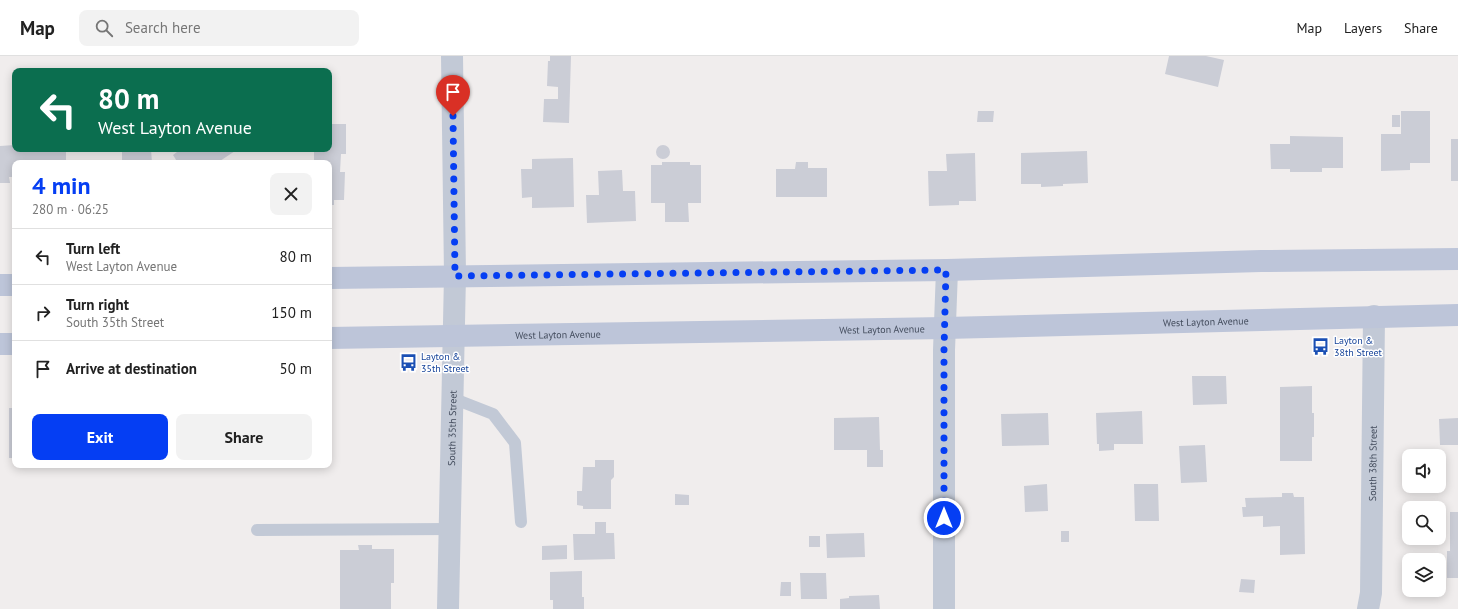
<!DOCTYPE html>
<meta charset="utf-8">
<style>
body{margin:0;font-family:"PT Sans",sans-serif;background:#f2f2f2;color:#222;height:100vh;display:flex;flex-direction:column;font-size:15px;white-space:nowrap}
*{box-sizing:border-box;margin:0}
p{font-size:13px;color:#767676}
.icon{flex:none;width:22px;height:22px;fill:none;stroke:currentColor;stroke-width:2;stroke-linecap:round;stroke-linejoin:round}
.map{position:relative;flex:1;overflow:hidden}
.drawer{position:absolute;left:12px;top:104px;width:320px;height:308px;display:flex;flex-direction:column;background:#fff;border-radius:8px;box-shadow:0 2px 10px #0003}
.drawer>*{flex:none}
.top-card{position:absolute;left:12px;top:12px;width:320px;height:84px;border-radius:8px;box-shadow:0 2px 10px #0003;background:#0b6e4f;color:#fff;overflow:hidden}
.buttons{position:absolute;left:1402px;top:393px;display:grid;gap:8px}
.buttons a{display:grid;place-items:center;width:44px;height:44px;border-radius:8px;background:#fff;box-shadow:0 2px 10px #0003;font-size:20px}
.pin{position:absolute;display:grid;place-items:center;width:34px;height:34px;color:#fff;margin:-41px -17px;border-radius:50% 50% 50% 0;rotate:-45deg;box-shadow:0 0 4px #0007}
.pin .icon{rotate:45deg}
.me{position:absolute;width:44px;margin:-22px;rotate:0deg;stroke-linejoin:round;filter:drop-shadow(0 0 3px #0008)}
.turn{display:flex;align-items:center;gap:14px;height:84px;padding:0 20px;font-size:18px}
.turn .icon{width:52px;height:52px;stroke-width:2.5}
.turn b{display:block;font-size:28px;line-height:34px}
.round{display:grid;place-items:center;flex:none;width:42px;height:42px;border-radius:8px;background:#f2f2f2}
.head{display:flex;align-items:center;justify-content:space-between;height:68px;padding:0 20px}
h1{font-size:24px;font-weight:700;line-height:30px;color:#053ef3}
.button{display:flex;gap:8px;margin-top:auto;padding:8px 20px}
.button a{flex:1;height:46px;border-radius:8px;background:#053ef3;color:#fff;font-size:16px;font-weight:700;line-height:46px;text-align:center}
.button a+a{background:#f2f2f2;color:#222}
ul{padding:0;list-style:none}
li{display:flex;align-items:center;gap:12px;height:56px;padding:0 20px;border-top:1px solid #e0e0e0}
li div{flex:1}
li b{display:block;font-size:15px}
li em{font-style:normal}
header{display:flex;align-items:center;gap:24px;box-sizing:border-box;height:56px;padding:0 20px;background:#fff;border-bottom:1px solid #e0e0e0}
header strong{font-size:19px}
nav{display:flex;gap:22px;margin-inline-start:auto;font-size:14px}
.search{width:280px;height:36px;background:#f2f2f2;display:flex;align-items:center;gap:10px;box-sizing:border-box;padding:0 14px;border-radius:8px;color:#767676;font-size:15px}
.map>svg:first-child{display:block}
</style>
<header>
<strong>Map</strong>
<div class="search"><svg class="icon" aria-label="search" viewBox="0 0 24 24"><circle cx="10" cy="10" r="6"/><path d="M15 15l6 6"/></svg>Search here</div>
<nav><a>Map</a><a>Layers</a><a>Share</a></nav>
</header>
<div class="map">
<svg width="1458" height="553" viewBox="0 0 1458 553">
<rect width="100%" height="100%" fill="#f0eded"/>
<path fill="#cbcdd6" d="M550,0H571L569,67L543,66L544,43H558V31L547,30L548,5H550Z
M1169,0H1206L1224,4L1218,31L1165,18Z
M978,55H994L993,66H977Z
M1401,55H1430V107H1410V114L1381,115V78H1401Z
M1392,59H1400V71H1392Z
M329,68H346V98H341L340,116H345L344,144H334V149H329V107H314V95H316V93H329Z
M1290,80L1343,81V112H1322V116H1290V113H1271L1270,88H1290Z
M1451,83H1458V125H1451Z
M15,89V93H66V107H15V121H9L10,127H0V90Z
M656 96a7 7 0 1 1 14 0a7 7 0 1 1-14 0Z
M122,93H151L152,107H122Z
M181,93H233L235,95L217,107H178L173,99Z
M1087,95L1088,127L1063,128V130L1041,131V128H1021V97Z
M975,97L976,145H959V149L929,150L928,115H947L946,98Z
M573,102L574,151L532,152V141L522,142L521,113H532V103Z
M662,106H690V109H701V147H688L689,166H665V147H651V109H662Z
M796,106H808V112H827V141H776V113H795Z
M622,114L623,135H635L636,165L587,167L586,139H599L598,115Z
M1192,320H1226L1227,348L1193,349Z
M1312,330V357H1314V381H1312V405H1280V331Z
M9,352H15V402H9Z
M1142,355L1143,388H1114V394L1099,395V388H1097L1096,357Z
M1048,357L1049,389L1002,390L1001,358Z
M879,361L880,394H883V411H867V394H834V362Z
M1458,362V389H1440L1439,363Z
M1205,389L1207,426L1181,427L1179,390Z
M595,404H614V421L611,424V453H583V450L577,449V435H582L583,411H595Z
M1047,428L1048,455L1025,456L1024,430Z
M1134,428H1158L1159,465H1135Z
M1282,437H1293L1294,441H1304L1305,498L1280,499V470L1263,471V460L1243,461L1242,451H1246L1245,442L1282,441Z
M675,438L689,439V449H675Z
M1450,456H1458V522H1447V495H1450Z
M595,466H606V477H614L615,503L574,504L573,478H595Z
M1061,475H1069V486H1061Z
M864,477L865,501L827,502L826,478Z
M809,480H820V491H809Z
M358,489H372V493H394V527H391V553H340V494H359Z
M567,489V503L542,504V490Z
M582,515V541H584V553H553V544H550V516Z
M800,517H826L827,543H801Z
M1241,523L1255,524L1254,537L1239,536Z
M781,526H791V540H780Z
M879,539L880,553H840V543L849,542V540Z"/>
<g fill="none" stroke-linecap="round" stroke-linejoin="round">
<path stroke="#c2c9d6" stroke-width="12" d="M452,342L493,358L515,387L521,466
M257,474L451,473"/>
<g stroke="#c2c9d6" stroke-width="22">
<path d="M944,553V294L947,214"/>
<path id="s1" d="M1368,553L1371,537L1374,260"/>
</g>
<path stroke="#c2c9d6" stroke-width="22" id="s2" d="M448,553L455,219L452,0"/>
<g stroke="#bdc5d9" stroke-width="22">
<path d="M329,222L947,214L1261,205L1458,203"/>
<path d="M0,229H15"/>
<path id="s3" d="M329,282L945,272L1458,259"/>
<path d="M0,288H15"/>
</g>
</g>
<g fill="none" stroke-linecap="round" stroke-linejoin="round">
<path stroke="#053ef3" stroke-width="7" stroke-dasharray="0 12.6" d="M453,60L455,220L946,214L944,294V462"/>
</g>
<defs>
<symbol id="bus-bare" viewBox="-9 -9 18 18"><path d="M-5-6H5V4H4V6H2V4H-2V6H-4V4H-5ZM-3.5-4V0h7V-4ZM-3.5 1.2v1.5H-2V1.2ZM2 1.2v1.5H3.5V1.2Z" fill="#1a4fb4" stroke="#fff" stroke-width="2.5" paint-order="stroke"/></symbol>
</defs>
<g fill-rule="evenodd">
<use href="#bus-bare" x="1308" y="278" width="25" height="25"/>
<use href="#bus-bare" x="396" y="294" width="25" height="25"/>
</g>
<g text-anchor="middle" stroke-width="3" stroke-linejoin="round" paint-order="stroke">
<g font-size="10" fill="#434c5d" stroke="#fff">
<text dy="4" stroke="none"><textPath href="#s3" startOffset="877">West Layton Avenue</textPath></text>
<text dy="4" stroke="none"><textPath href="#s3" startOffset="553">West Layton Avenue</textPath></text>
<text dy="4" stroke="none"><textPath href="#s3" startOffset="229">West Layton Avenue</textPath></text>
<text dy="4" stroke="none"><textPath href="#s2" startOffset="181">South 35th Street</textPath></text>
<text dy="4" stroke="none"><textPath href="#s1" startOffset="146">South 38th Street</textPath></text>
</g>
<g font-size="10" fill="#164399" stroke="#fff" text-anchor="start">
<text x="1334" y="288">Layton &amp;<tspan x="1334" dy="12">38th Street</tspan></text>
<text x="421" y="304">Layton &amp;<tspan x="421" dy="12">35th Street</tspan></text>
</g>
</g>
</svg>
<div class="buttons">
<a><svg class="icon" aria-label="sound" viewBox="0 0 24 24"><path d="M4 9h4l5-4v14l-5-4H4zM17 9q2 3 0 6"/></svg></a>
<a><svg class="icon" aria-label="search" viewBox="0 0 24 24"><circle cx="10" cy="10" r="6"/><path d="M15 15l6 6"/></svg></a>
<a><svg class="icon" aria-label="layers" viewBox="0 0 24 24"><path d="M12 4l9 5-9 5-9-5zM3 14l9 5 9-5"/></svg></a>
</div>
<div class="pin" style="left:453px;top:60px;background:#d93025"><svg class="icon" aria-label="arrive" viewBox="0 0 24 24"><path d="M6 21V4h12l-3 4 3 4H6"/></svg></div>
<svg class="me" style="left:944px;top:462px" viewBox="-20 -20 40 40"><circle r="17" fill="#053ef3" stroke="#fff" stroke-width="3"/><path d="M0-11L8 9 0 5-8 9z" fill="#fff"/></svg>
<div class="top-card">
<div class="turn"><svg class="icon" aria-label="left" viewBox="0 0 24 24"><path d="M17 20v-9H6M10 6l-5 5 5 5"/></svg><div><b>80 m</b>West Layton Avenue</div></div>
</div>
<section class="drawer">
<div class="head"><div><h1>4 min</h1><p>280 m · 06:25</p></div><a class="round"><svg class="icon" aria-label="close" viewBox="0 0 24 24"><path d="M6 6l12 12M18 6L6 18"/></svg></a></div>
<ul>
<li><svg class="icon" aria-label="left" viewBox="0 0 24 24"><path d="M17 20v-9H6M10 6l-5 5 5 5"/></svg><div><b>Turn left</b><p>West Layton Avenue</p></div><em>80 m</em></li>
<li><svg class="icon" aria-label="right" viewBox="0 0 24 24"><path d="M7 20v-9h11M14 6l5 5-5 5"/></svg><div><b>Turn right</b><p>South 35th Street</p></div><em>150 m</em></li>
<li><svg class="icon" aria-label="arrive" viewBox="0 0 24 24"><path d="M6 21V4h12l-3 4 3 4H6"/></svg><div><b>Arrive at destination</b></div><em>50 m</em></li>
</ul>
<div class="button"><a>Exit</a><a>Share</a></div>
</section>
</div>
